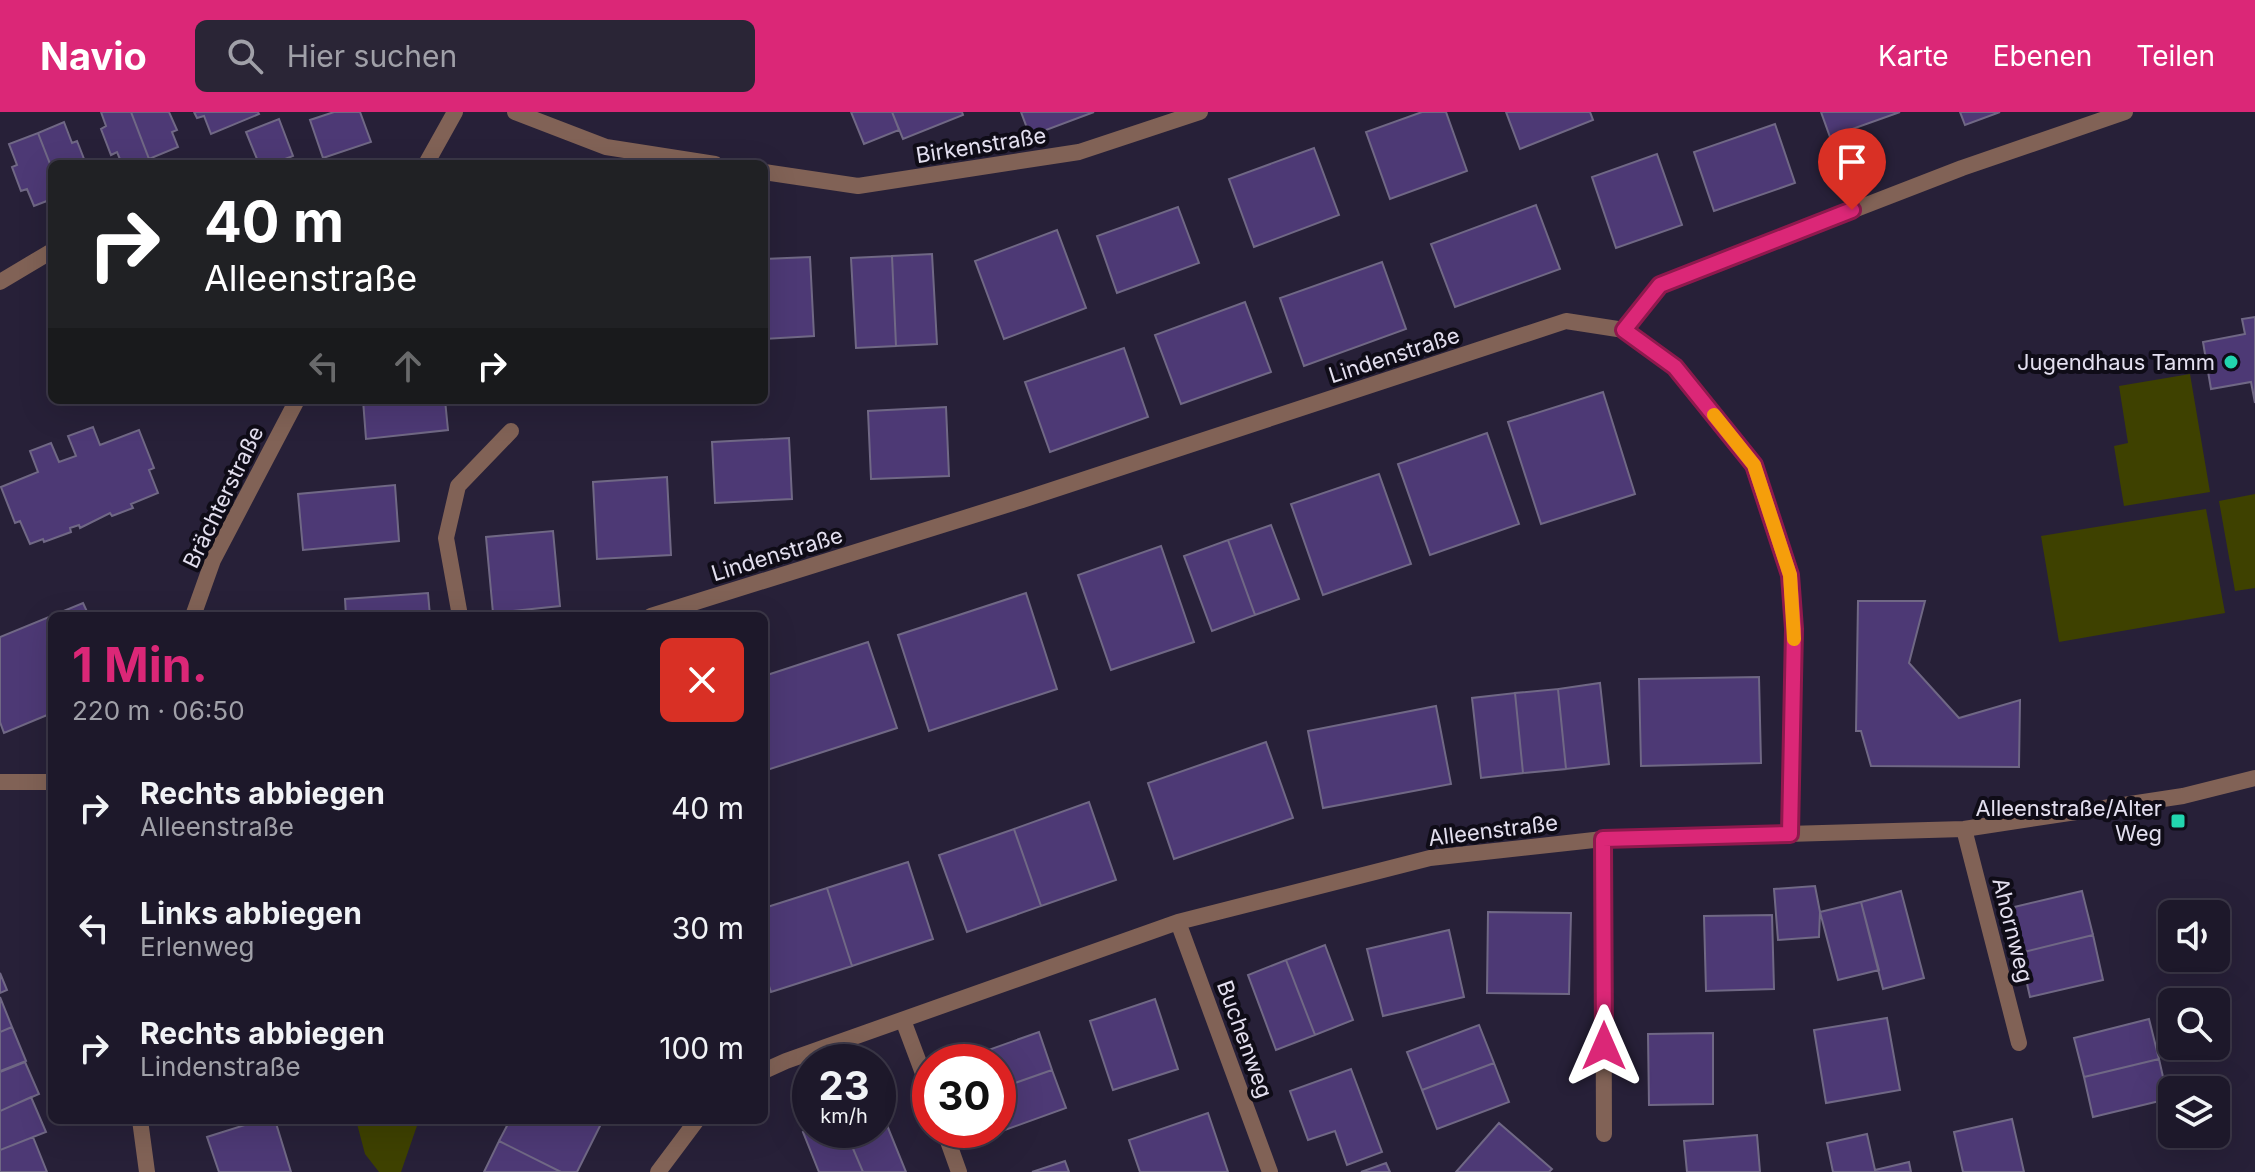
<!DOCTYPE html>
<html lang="de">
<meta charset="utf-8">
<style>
body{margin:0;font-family:Inter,sans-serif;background:#2a2536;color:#f1f3f6;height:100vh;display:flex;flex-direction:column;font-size:30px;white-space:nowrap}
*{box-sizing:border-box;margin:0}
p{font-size:26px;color:#a0a0a8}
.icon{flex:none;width:44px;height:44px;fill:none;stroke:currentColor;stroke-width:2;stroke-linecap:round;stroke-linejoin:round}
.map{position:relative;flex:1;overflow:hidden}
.panel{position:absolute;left:48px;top:500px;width:720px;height:512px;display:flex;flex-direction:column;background:#1d182a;border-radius:12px;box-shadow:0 8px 32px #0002,0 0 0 2px #3b3747}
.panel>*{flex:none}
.top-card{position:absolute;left:48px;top:48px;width:720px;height:244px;border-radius:12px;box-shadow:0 8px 32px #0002,0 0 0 2px #3b3747;background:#202124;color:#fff;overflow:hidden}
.fabs{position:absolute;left:2158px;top:788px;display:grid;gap:16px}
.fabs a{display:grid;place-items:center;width:72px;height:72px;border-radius:12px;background:#1d182a;box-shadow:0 8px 32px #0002,0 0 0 2px #3b3747;font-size:40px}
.speed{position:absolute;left:792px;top:932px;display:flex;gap:16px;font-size:40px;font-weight:700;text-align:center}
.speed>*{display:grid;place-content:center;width:104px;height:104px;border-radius:50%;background:#1d182a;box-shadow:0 8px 32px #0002,0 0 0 2px #3b3747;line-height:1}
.speed small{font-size:20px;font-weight:400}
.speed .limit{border:12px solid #d22;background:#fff;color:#111}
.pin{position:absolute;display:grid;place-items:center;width:68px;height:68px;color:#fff;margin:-82px -34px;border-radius:50% 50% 50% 0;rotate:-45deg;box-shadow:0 0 8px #0007}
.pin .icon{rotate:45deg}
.me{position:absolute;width:88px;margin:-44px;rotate:0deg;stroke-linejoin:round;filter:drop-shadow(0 0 6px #0008)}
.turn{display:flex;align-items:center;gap:28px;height:168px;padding:0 24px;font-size:36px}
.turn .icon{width:104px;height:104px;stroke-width:2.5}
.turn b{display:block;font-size:56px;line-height:68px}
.lanes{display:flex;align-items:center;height:76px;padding:0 24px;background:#0003;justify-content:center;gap:40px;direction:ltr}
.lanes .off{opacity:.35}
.round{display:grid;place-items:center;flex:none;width:84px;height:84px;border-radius:12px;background:#2a2536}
.head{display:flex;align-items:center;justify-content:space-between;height:136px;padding:0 24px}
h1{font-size:48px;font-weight:700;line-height:60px;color:#db2777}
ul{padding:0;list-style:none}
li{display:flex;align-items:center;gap:24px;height:120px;padding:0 24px}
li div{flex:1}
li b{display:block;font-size:30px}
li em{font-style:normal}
header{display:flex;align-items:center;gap:48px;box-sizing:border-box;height:112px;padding:0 40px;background:#db2777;color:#fff}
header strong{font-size:38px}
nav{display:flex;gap:44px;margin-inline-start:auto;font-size:28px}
.search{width:560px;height:72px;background:#2a2536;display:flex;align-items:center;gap:20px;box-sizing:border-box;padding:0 28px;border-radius:12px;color:#a0a0a8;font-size:30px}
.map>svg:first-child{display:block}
</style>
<header>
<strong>Navio</strong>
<div class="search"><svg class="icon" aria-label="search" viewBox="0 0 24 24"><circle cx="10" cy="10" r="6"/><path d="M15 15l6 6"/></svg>Hier suchen</div>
<nav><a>Karte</a><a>Ebenen</a><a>Teilen</a></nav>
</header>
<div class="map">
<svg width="2255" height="1060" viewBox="0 0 2255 1060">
<rect width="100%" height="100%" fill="#272038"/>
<path fill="#3e4100" d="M2190,262L2210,380L2124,394L2114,334L2128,331L2119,274Z
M2255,382V476L2235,479L2219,389Z
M2206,397L2225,501L2059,530L2041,424Z
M356,1008H419L401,1060H379L365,1042Z"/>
<path fill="#4d3975" stroke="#706885" stroke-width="2" d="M101,0H131L149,47L136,52H122L117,40L111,43L101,17L106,14Z
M131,0H169L177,18L172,20L178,35L149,47Z
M194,0H258L259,2L211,22L204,4L197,6Z
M334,0H360L371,30L323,46L310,8Z
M851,0H892L899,18L864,32Z
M892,0H962L963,3L903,27Z
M1021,0H1094L1030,24Z
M1422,0H1446L1467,59L1390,87L1366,20Z
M1506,0H1590L1593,8L1520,37Z
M1821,0H1900L1830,25Z
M1960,0H2000L1965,13Z
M279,7L293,44L272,52H259L246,20Z
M64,10L72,31L77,29L86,52H52V57L38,21Z
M1775,12L1795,71L1714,99L1694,40Z
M38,21L52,57V87L34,94L27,77L21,79L12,55L17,53L9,32Z
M1314,36L1339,103L1254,135L1229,67Z
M1657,42L1682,113L1616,136L1592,65Z
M1536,93L1560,157L1455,195L1431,132Z
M1178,95L1199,151L1117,181L1097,124Z
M1057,118L1086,196L1004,227L975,149Z
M932,142L937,232L896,234L892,144Z
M892,144L896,234L856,236L851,146Z
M810,145L814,224L764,227V147Z
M1382,150L1406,217L1304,254L1280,186Z
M1245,190L1271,260L1181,292L1155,223Z
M2255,205V291L2251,270L2211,277L2203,230L2245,222L2242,207Z
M1124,236L1148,305L1050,340L1025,270Z
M1603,280L1635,382L1541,412L1508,310Z
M363,288H445L448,318L366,327Z
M946,295L949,364L871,367L868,299Z
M93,315L100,333L139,318L154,356L149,358L158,381L131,392L133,396L112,404L110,401L80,416L79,413L70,416L71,420L44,430L43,427L30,432L20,409L15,411L1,375L38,360L30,339L51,331L59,350L76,344L68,324Z
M1487,321L1519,412L1430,443L1398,352Z
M789,326L792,387L715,391L712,330Z
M1379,362L1411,452L1323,483L1291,392Z
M667,365L671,443L597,447L593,370Z
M395,373L399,429L303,438L298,382Z
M1271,413L1299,487L1255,503L1228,428Z
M553,419L560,494L493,501L486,425Z
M1228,428L1255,503L1212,519L1184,444Z
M1161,434L1194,530L1111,558L1078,463Z
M428,481L430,504H346L345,487Z
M1026,481L1057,577L929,619L898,523Z
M1858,489H1925L1909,551L1959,606L2020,588L2019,655L1871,654L1861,619H1856Z
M83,491L89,504H52V601L4,621L0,610V525Z
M868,530L897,616L764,659V564Z
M1759,565L1761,651L1641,654L1639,567Z
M1600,571L1609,652L1566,657L1558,577Z
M1558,577L1566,657L1523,661L1515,581Z
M1515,581L1523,661L1481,666L1472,586Z
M1436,594L1451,672L1323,696L1308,619Z
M1266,630L1293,706L1174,747L1148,671Z
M1089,690L1116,768L1041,794L1014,717Z
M1014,717L1041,794L967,820L939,743Z
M908,750L933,827L852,854L827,776Z
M1815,774L1820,800L1819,825L1778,828L1774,777Z
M827,776L852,854L771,880L764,859V796Z
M1901,779L1924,866L1883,877L1861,790Z
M2082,779L2093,823L2020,841L2010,796Z
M1861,790L1879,858L1838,868L1820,800Z
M1488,800L1571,801L1569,882L1487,881Z
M1772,803L1774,877L1706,879L1704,804Z
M1449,818L1464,885L1383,904L1367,837Z
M2093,823L2103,868L2030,885L2020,841Z
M1325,833L1353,908L1315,923L1286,848Z
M1286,848L1315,923L1276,938L1248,863Z
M0,861L7,878L0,881Z
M0,885L12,915L0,920Z
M1155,887L1178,957L1113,978L1090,909Z
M1887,906L1900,978L1826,991L1814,918Z
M2149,907L2159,947L2084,965L2074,926Z
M1479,913L1494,951L1422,978L1407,940Z
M12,915L26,949L0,959V920Z
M1039,920L1052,958L998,977V950H964L963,947Z
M1713,921V992L1649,993L1648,922Z
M2159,947L2168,987L2093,1005L2084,965Z
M25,950L39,982L0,999V960Z
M1494,951L1509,990L1437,1017L1422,978Z
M1351,957L1382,1040L1347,1053L1335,1019L1308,1028L1290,979Z
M1052,958L1066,996L991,1023L989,1018H998V977Z
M31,985L46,1020L0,1038V999Z
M878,991L906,1060H863L845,1018H878Z
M1208,1001L1228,1060H1140L1129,1028Z
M2012,1007L2024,1060H1963L1954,1020Z
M261,1008H275L291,1060H219L207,1025Z
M510,1008H603L577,1060H561L499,1029Z
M1499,1011L1552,1057L1549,1060H1456Z
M810,1017L845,1018L863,1060H819L803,1020Z
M1867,1022L1875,1058L1909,1050L1911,1060H1833L1827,1031Z
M1757,1023L1760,1060H1687L1684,1029Z
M33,1025L47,1060H0V1038Z
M499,1029L561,1060H484Z
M1065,1049L1069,1060H1032Z
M1386,1051L1390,1060H1361Z"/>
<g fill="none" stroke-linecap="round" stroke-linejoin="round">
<path stroke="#816256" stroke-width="16" d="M515,0L606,35L715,52
M426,52L455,0
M764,60L858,74L1079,40L1200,0
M0,170L52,139
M1624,218L1675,255L1754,353L1790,463L1794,517L1790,722
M193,504L213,448L297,288
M460,504L446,426L458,374L511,319
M651,504L1022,388L1566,209L1624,218L1660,173L1962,56L2125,0
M0,670H52
M1964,717L2019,931
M1603,727L1604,1022
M1178,810L1270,1060
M903,908L930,980
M764,959L786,949L1178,810L1430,746L1603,727L1964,717L2183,684L2255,666
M140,1008L147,1060
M944,1018L959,1060
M658,1060L697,1008"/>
</g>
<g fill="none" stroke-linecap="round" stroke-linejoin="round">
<defs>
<path id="route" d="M1604,934L1603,727L1790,722L1794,517L1790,463L1754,353L1675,255L1624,218L1660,173L1852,98"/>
</defs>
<use href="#route" stroke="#8e194d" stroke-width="20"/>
<use href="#route" stroke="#db2777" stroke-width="14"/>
<path stroke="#f59e0b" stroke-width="14" d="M1714,303L1754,353L1790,463L1794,527"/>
</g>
<g fill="#22d5af" stroke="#0f0c17" stroke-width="3">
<circle cx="2231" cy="250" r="8"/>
<rect x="2170" y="701" width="16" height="16" rx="4"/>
</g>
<g text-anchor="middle" stroke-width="8" stroke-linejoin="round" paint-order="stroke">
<g font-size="22" fill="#e3dfef" stroke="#0f0c17">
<text transform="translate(981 33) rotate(-9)" y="8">Birkenstraße</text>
<text transform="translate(1394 243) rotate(-18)" y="8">Lindenstraße</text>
<text transform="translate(223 385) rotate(-64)" y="8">Brächterstraße</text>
<text transform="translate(777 442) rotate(-17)" y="8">Lindenstraße</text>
<text transform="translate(1493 718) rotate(-7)" y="8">Alleenstraße</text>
<text transform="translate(2013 818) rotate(76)" y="8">Ahornweg</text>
<text transform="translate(1245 927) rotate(70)" y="8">Buchenweg</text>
</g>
<g font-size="22" fill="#e3dfef" stroke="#0f0c17" text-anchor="end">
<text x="2215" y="258">Jugendhaus Tamm</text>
<text x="2162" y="704">Alleenstraße/Alter<tspan x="2162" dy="25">Weg</tspan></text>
</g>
</g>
</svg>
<div class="fabs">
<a><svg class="icon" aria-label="sound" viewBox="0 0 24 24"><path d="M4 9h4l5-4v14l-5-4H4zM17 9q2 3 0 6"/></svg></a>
<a><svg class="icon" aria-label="search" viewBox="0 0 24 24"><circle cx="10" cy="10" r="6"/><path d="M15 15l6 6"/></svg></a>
<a><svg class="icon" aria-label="layers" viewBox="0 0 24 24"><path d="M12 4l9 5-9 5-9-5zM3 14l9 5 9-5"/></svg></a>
</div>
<div class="speed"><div>23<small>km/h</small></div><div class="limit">30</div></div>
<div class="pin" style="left:1852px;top:98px;background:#d93025"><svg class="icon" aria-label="arrive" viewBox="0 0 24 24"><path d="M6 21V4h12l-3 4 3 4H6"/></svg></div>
<svg class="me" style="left:1604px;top:934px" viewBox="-20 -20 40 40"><path d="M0-17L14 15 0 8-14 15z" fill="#db2777" stroke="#fff" stroke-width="4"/></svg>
<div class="top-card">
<div class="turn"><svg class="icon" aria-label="right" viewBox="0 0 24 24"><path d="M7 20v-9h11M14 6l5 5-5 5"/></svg><div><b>40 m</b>Alleenstraße</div></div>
<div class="lanes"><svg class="icon off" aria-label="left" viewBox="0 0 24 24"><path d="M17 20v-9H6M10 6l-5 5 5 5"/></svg><svg class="icon off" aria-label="ahead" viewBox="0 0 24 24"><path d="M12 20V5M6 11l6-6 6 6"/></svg><svg class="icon" aria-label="right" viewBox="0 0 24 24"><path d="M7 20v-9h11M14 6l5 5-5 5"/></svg></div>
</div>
<section class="panel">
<div class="head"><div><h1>1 Min.</h1><p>220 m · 06:50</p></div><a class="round" style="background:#d93025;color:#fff"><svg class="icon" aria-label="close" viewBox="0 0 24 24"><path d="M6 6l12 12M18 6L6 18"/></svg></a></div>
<ul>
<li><svg class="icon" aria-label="right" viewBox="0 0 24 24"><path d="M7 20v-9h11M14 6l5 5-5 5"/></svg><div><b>Rechts abbiegen</b><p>Alleenstraße</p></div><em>40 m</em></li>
<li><svg class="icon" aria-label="left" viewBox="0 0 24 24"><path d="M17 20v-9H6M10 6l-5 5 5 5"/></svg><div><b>Links abbiegen</b><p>Erlenweg</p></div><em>30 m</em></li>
<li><svg class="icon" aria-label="right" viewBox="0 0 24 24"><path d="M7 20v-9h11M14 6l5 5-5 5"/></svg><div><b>Rechts abbiegen</b><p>Lindenstraße</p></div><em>100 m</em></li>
</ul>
</section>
</div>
